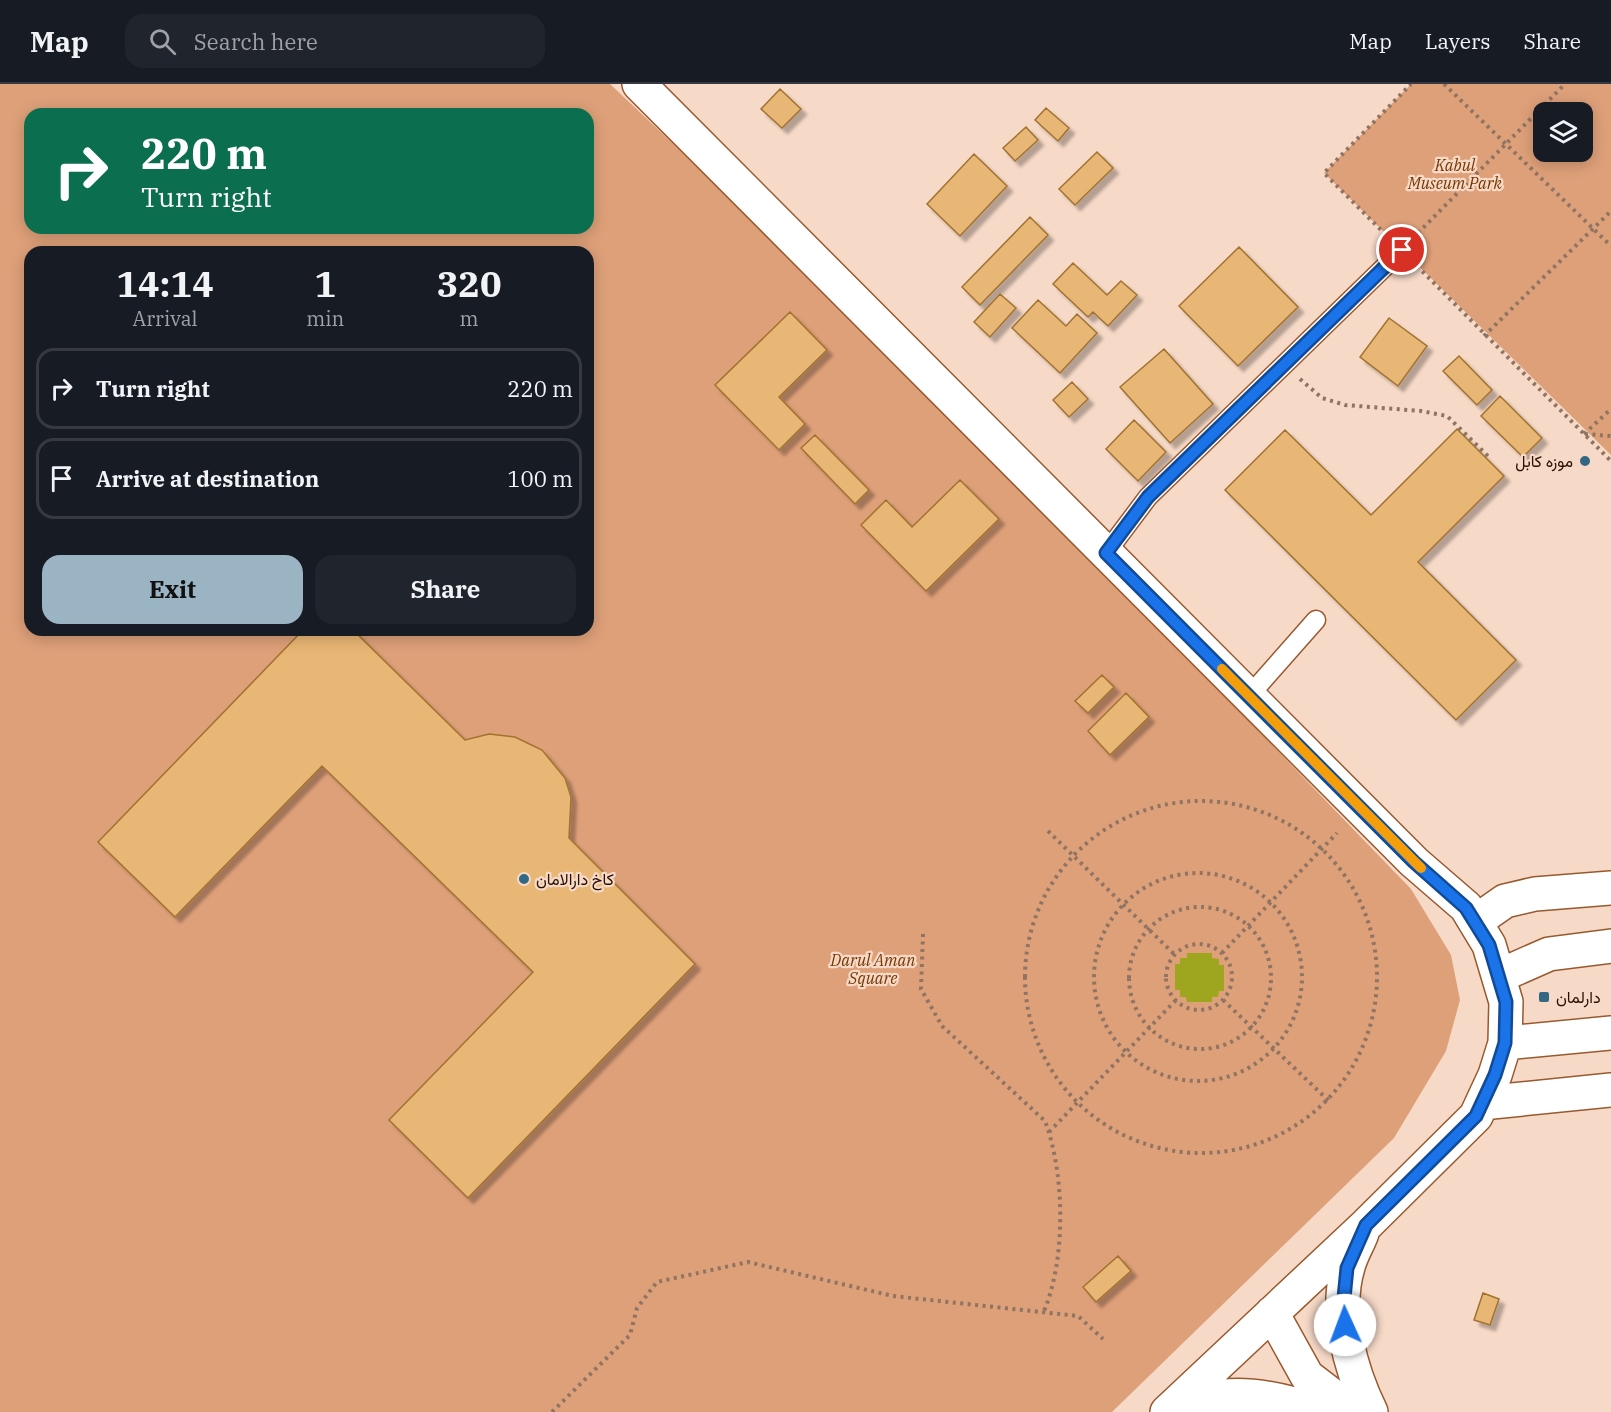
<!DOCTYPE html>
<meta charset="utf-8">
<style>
body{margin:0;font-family:"IBM Plex Serif",Vazirmatn,serif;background:#20242c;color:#f1f3f6;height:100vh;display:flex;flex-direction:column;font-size:22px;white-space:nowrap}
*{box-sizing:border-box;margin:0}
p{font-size:20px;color:#9ea1a6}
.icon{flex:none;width:33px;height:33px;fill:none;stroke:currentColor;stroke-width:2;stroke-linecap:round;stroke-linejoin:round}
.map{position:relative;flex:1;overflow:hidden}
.panel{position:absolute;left:24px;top:162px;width:570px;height:390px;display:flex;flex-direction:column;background:#171b24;border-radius:18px;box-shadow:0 3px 15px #0003}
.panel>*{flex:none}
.top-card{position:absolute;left:24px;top:24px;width:570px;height:126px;border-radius:18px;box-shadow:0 3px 15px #0003;background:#0b6e4f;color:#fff;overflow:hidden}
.fabs{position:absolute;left:1533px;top:18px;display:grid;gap:12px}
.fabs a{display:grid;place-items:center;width:60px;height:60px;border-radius:12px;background:#171b24;box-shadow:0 3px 15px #0003;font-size:30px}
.pin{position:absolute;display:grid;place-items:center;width:51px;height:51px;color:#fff;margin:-26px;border:3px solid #fff;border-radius:50%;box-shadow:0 2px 6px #0007}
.me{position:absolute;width:66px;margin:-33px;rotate:358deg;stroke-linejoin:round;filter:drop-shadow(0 0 4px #0008)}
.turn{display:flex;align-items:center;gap:21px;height:126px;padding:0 18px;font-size:27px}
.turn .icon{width:78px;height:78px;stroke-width:2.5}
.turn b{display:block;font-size:42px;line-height:51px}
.eta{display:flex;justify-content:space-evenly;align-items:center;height:102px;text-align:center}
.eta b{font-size:36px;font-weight:700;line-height:42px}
.action{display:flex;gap:12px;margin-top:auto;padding:12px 18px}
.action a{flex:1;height:69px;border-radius:18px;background:#9bb4c3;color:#111;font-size:24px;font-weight:700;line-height:69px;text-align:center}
.action a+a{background:#20242c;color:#f1f3f6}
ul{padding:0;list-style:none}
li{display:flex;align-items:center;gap:18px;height:81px;margin:0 12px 9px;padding:0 6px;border:3px solid #363941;border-radius:18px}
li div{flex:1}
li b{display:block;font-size:22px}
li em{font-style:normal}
header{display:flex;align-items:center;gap:36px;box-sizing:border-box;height:84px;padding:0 30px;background:#171b24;border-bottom:2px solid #363941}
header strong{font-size:28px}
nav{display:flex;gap:33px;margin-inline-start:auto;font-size:21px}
.search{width:420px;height:54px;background:#20242c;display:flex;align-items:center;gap:15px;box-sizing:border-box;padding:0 21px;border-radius:18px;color:#9ea1a6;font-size:22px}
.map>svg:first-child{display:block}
</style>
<header>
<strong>Map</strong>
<div class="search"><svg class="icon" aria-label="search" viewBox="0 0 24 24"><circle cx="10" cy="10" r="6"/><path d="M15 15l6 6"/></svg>Search here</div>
<nav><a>Map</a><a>Layers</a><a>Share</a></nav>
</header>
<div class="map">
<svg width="1611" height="1328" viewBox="0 0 1611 1328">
<defs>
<filter id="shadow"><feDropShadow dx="5.5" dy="5.5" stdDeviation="1.5" flood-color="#0004"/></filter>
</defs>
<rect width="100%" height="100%" fill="#f6d9c7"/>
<path fill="#dea079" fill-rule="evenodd" d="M0,0H610L885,260L1411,805L1451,871L1460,916L1446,967L1394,1054L1112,1328H0ZM30,30H588V144H30ZM30,168H588V546H30Z
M1411,0H1611V371L1324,89ZM1544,28H1582V68H1544Z"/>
<path fill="#9ea61f" d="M1187,869H1212V874L1219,875V881H1224V907H1219L1218,913H1212V918H1187L1186,913H1180V906H1175V880H1180V874H1187Z"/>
<path fill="#e8b674" stroke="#a17230" stroke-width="1.5" filter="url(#shadow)" d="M780,5L801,25L782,44L761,25Z
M1046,24L1069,44L1058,57L1035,36Z
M1026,43L1038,56L1015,77L1003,64Z
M1097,68L1113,84L1075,121L1059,105Z
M974,70L1007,102L960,152L927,120Z
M1030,133L1048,151L980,221L962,203Z
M1239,163L1298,223L1238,282L1179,222Z
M1073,179L1107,211L1121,197L1137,211L1108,242L1093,228L1088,233L1053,200Z
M1000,210L1016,224L990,253L974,238Z
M1038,216L1066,242L1077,230L1097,249L1060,289L1012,244Z
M790,228L827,266L779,313L805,340L779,366L715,301Z
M1389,234L1427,262L1398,302L1360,273Z
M1164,265L1213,320L1170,359L1120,303Z
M1459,272L1492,306L1477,321L1443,287Z
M1072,298L1088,315L1069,333L1053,316Z
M1500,312L1542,354L1523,373L1481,332Z
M1134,336L1166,368L1138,397L1106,365Z
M1457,345L1504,392L1418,478L1516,576L1456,636L1225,406L1285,346L1371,431Z
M815,351L869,406L855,420L801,364Z
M960,396L999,435L926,507L861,441L886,416L912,443Z
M303,546H353L465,656L489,650L515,653L542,666L565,694L571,713L569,754L695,880L468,1114L389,1036L533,888L322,682L175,833L98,758Z
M1102,591L1114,603L1088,629L1075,617Z
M1126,609L1149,633L1110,671L1088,647Z
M1118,1172L1131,1187L1096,1218L1083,1203Z
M1483,1209L1499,1215L1490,1241L1474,1236Z"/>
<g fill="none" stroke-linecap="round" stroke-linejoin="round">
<defs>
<path id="lane" d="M1106,469L1148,413L1402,166
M1249,612L1316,536"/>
<path id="secondary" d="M639,0L1414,778L1466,823L1489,861L1506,918L1505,959L1495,991L1476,1032L1366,1141L1167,1328
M1475,838L1505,817L1535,810L1611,804
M1499,892L1549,870L1611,862
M1505,959L1611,949
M1482,1019L1611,1006
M1362,1149C1358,1160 1351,1171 1348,1183C1334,1229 1351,1287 1371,1328
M1272,1229L1307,1292L1354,1328
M1179,1328C1219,1300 1277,1313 1319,1328"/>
</defs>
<use href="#lane" stroke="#98592e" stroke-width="21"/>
<use href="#secondary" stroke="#98592e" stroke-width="36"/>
<path stroke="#8f7463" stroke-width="4" stroke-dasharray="3 4.5" stroke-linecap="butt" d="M1444,0L1611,162
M1418,149L1565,0
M1386,151L1324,89L1411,0
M1417,182L1611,377
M1484,252L1611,127
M1300,295L1322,314L1345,321L1421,327L1447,332L1491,375
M1584,350L1611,325
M1585,350L1611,352
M1025 893a176 176 0 1 1 352 0a176 176 0 1 1-352 0Z
M1048,747L1175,871
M1094 893a104 104 0 1 1 208 0a104 104 0 1 1-208 0Z
M1129 894a71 71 0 1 1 142 0a71 71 0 1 1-142 0Z
M923,850L921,905L942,942L1045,1037C1065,1090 1066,1175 1044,1227
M1166 893a33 33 0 1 1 66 0a33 33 0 1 1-66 0Z
M1222,869L1337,749
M1223,916L1329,1017
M1049,1048L1176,916
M552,1328L630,1251L637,1224L657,1198L748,1178L893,1212L1078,1232L1103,1255"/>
<use href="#lane" stroke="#fff" stroke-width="18"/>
<use href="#secondary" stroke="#fff" stroke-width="33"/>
</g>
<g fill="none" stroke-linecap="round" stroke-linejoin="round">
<defs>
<path id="route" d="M1345,1241L1343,1224L1347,1184L1366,1141L1476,1032L1495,991L1505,959L1506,918L1489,861L1466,824L1414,778L1106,469L1148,413L1402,166"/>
</defs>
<use href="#route" stroke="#114b97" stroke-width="15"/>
<use href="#route" stroke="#1a73e8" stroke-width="10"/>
<path stroke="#f59e0b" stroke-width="10" d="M1222,585L1421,784"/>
</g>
<g fill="#326884" stroke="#f6d9c7" stroke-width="2">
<circle cx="1585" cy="377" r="6"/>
<circle cx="524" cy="795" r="6"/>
<rect x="1538" y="907" width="12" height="12" rx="3"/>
</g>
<g text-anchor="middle" stroke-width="4.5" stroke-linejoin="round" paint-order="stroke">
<g font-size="16" font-style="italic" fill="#773800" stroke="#f6d9c7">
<text x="1455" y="87">Kabul<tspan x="1455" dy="18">Museum Park</tspan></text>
<text x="873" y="882">Darul Aman<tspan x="873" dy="18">Square</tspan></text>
</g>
<g font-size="16" fill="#2a1001" stroke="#f6d9c7" text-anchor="start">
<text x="1573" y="383" text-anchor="end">موزه کابل</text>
<text x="536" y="801">کاخ دارالامان</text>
<text x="1556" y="919">دارلمان</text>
</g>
</g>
</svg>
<div class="fabs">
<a><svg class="icon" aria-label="layers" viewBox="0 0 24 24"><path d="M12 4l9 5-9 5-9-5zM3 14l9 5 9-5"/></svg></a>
</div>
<div class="pin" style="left:1402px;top:166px;background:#d93025"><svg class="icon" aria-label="arrive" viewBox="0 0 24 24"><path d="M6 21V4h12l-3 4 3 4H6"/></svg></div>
<svg class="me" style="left:1345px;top:1241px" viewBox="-20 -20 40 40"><circle r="19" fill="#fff"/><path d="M0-13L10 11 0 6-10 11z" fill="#1a73e8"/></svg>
<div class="top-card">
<div class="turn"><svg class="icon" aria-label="right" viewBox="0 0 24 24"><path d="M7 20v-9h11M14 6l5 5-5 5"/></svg><div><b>220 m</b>Turn right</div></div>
</div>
<section class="panel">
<div class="eta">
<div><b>14:14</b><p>Arrival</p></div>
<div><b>1</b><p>min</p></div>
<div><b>320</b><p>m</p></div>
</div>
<ul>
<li><svg class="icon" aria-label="right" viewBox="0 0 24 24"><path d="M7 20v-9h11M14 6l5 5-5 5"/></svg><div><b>Turn right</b></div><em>220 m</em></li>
<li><svg class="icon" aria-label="arrive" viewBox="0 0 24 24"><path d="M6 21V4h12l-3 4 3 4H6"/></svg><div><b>Arrive at destination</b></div><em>100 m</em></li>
</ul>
<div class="action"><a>Exit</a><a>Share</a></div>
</section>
</div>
